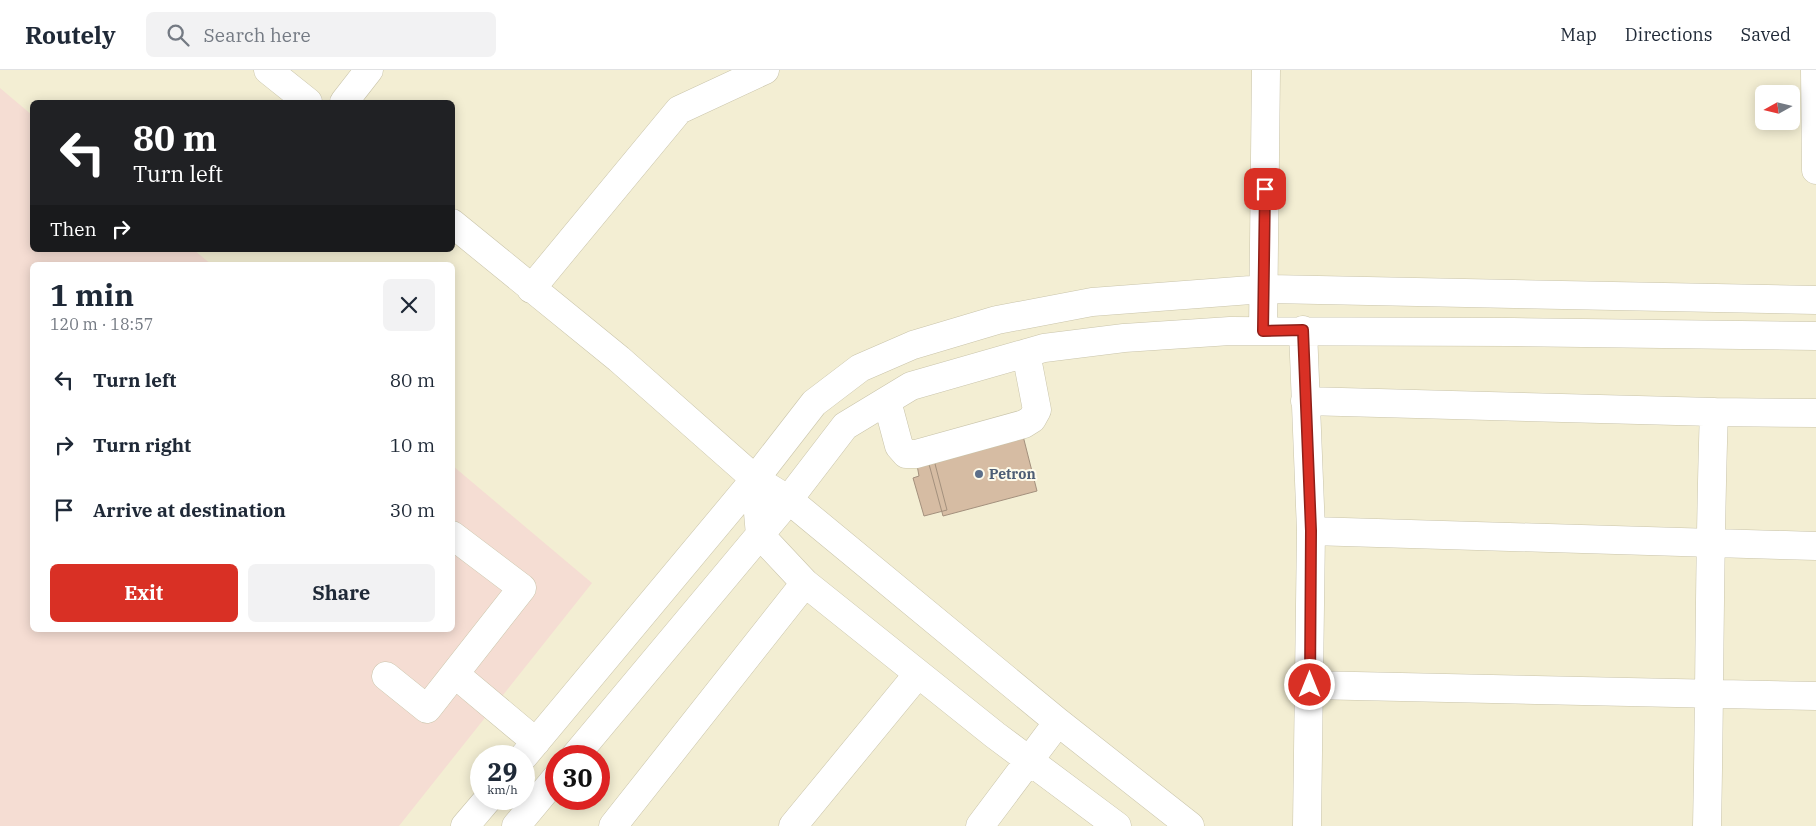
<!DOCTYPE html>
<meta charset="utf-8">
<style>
body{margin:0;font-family:"IBM Plex Serif",serif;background:#f2f2f3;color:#1f2937;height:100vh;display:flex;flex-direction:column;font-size:19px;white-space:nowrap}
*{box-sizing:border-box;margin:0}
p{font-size:16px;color:#747a83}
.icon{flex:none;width:28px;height:28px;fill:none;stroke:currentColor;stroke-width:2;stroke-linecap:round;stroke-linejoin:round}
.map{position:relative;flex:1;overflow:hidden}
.drawer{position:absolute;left:30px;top:192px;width:425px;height:370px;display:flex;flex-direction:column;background:#fff;border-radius:8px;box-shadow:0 2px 12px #0003}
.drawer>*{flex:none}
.banner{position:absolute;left:30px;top:30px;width:425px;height:152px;border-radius:8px;box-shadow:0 2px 12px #0003;background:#202124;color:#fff;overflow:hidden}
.needle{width:32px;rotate:262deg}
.buttons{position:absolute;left:1755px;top:15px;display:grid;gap:10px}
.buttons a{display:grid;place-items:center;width:45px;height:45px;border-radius:8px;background:#fff;box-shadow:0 2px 12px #0003;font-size:25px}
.speed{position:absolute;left:470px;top:675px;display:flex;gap:10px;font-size:25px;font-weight:700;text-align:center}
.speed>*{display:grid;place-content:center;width:65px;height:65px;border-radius:50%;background:#fff;box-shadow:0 2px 12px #0003;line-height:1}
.speed small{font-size:12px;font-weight:400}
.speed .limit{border:8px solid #d22;background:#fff;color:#111}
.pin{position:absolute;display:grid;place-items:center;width:42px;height:42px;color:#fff;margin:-21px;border-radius:10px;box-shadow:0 2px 8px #0006}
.me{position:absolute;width:55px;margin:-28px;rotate:0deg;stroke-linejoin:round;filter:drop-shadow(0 0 4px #0008)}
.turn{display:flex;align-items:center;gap:18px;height:105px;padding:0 20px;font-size:22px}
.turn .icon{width:65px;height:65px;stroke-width:2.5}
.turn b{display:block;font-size:35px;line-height:42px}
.then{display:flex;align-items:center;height:48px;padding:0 20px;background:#0003;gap:10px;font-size:19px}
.round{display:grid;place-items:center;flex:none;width:52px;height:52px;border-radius:8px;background:#f2f2f3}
.head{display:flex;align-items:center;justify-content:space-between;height:85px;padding:0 20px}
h1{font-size:30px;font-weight:700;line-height:38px}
.cta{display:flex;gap:10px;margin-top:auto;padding:10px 20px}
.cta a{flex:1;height:58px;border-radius:8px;background:#d93025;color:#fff;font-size:20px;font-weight:700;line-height:58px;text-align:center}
.cta a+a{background:#f2f2f3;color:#1f2937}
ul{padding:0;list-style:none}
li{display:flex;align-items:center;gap:15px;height:65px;padding:0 20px}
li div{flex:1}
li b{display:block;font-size:19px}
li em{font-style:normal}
header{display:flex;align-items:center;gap:30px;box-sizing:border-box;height:70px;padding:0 25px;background:#fff;border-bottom:1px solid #e0e1e3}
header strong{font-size:24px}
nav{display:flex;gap:28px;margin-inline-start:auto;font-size:18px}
.search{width:350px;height:45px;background:#f2f2f3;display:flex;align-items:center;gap:12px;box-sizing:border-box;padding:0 18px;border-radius:8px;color:#747a83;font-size:19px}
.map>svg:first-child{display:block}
</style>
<header>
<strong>Routely</strong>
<div class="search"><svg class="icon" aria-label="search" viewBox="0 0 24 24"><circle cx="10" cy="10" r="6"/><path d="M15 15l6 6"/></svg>Search here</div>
<nav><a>Map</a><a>Directions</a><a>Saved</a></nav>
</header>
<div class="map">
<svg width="1816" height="756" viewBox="0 0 1816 756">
<rect width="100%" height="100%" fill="#f3eed3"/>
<path fill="#f5ddd3" d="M0,18L32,45V180H194L212,195H32V560H452L453,396L592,513L399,756H0Z"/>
<path fill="#d6bca3" stroke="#a3907d" d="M1021,358L1037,421L943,446L926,383Z
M934,390L947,440L924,446L913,408L919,406L917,395Z"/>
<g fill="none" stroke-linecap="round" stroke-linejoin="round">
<defs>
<path id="minor" d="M268,0L308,32
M1815,0L1816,100
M344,32L369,0
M452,153L619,289L755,409L789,430L1058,652L980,756
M531,219L679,40L765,0
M1303,260L1311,461L1307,756
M1263,261L1266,0
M887,331L899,376L906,384H916L1024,354L1032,349L1037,340L1026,283
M1305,331L1714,342L1816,343
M755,409L760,465L805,513L995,665L1117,756
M1311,461L1816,476
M456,605L536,672
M386,606L427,639L522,518L452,465
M1310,615L1816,626
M1058,652L1190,756
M524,686L755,409L814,333L860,298L913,275L997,250L1092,232L1264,219L1816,230
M575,686L779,442L845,356L911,316L1044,278L1124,268L1230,261L1513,262L1816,266
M465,756L488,729
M516,756L556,708
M613,756L805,513
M793,756L918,604
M1707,756C1710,618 1709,480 1714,342"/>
</defs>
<use href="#minor" stroke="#c9c4aa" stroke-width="29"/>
<use href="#minor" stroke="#fff" stroke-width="28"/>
</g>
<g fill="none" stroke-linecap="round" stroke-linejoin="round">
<defs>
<path id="route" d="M1265,119L1263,261L1303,260L1311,461L1310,615"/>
</defs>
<use href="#route" stroke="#8d1f18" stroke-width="12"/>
<use href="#route" stroke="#d93025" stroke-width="9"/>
</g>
<circle fill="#5c6f8a" stroke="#fefbeb" stroke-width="2" cx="979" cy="404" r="5"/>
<g text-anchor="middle" stroke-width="4" stroke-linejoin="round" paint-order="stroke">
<g font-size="14" font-weight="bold" fill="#4e5e75" stroke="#fefbeb" text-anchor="start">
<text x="989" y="409">Petron</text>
</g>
</g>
</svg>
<div class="buttons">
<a><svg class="needle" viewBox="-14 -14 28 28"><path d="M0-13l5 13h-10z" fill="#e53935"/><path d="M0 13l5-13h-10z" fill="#747a83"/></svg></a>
</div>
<div class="speed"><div>29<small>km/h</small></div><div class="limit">30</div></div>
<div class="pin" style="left:1265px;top:119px;background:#d93025"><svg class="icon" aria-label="arrive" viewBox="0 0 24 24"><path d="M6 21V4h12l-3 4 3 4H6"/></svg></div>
<svg class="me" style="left:1310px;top:615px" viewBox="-20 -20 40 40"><circle r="17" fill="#d93025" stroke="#fff" stroke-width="3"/><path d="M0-11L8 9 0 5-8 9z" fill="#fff"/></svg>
<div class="banner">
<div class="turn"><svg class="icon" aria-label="left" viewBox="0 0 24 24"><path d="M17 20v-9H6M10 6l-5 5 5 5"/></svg><div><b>80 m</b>Turn left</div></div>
<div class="then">Then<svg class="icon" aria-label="right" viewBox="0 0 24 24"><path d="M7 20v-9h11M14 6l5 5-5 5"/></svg></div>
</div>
<section class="drawer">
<div class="head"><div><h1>1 min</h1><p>120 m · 18:57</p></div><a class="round"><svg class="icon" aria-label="close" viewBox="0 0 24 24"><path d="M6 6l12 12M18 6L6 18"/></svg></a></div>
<ul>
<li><svg class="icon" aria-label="left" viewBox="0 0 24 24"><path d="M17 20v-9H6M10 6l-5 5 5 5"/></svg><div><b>Turn left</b></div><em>80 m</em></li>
<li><svg class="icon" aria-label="right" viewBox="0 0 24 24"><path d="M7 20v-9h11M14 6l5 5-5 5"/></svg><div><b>Turn right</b></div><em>10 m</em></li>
<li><svg class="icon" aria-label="arrive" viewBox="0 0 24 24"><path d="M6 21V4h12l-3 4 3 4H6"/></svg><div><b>Arrive at destination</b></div><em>30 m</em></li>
</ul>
<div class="cta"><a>Exit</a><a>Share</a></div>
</section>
</div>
